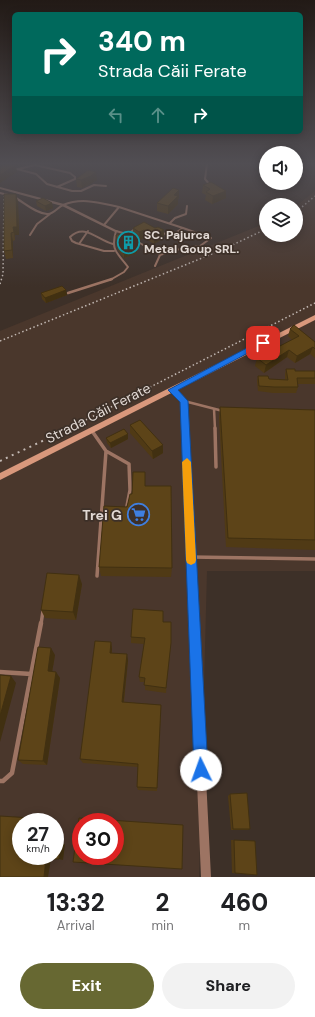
<!DOCTYPE html>
<meta charset="utf-8">
<style>
body{margin:0;font-family:"DM Sans",sans-serif;background:#f2f2f2;color:#202124;height:100vh;display:flex;flex-direction:column;font-size:15px;white-space:nowrap}
*{box-sizing:border-box;margin:0}
p{font-size:13px;color:#757577}
.icon{flex:none;width:22px;height:22px;fill:none;stroke:currentColor;stroke-width:2;stroke-linecap:round;stroke-linejoin:round}
.map{position:relative;height:877px;overflow:hidden}
.panel{display:flex;flex-direction:column;background:#fff;flex:1}
.panel>*{flex:none}
.guide{position:absolute;left:12px;top:12px;width:291px;height:122px;border-radius:6px;box-shadow:0 2px 10px #0003;background:#00695c;color:#fff;overflow:hidden}
.buttons{position:absolute;left:259px;top:146px;display:grid;gap:8px}
.buttons a{display:grid;place-items:center;width:44px;height:44px;border-radius:50%;background:#fff;box-shadow:0 2px 10px #0003;font-size:20px}
.speed{position:absolute;left:12px;top:813px;display:flex;gap:8px;font-size:20px;font-weight:700;text-align:center}
.speed>*{display:grid;place-content:center;width:52px;height:52px;border-radius:50%;background:#fff;box-shadow:0 2px 10px #0003;line-height:1}
.speed small{font-size:10px;font-weight:400}
.speed .limit{border:6px solid #d22;background:#fff;color:#111}
.pin{position:absolute;display:grid;place-items:center;width:34px;height:34px;color:#fff;margin:-17px;border-radius:8px;box-shadow:0 2px 6px #0006}
.me{position:absolute;width:44px;margin:-22px;rotate:357deg;stroke-linejoin:round;filter:drop-shadow(0 0 3px #0008)}
.turn{display:flex;align-items:center;gap:14px;height:84px;padding:0 20px;font-size:18px}
.turn .icon{width:52px;height:52px;stroke-width:2.5}
.turn b{display:block;font-size:28px;line-height:34px}
.lanes{display:flex;align-items:center;height:38px;padding:0 20px;background:#0003;justify-content:center;gap:20px;direction:ltr}
.lanes .off{opacity:.35}
.eta{display:flex;justify-content:space-evenly;align-items:center;height:68px;text-align:center}
.eta b{font-size:24px;font-weight:800;line-height:28px}
.button{display:flex;gap:8px;margin-top:auto;padding:8px 20px}
.button a{flex:1;height:46px;border-radius:24px;background:#676832;color:#fff;font-size:16px;font-weight:800;line-height:46px;text-align:center}
.button a+a{background:#f2f2f2;color:#202124}
.map>svg:first-child{display:block}
</style>
<div class="map">
<svg width="315" height="877" viewBox="0 0 315 877">
<rect width="100%" height="100%" fill="#3d3028"/>
<path fill="#4a372c" fill-rule="evenodd" d="M315,191V571H207L199,877H0V331L266,223V235H296V206ZM21,822H55V856H21ZM81,822H115V856H81Z"/>
<g fill="none" stroke-linecap="round" stroke-linejoin="round">
<path stroke="#9d7463" stroke-width="2" d="M207,164L205,179L210,185
M13,168L36,174L47,184L72,191H81L94,185L106,186
M18,169L35,165L70,173L75,177V179L57,187
M0,193L8,195
M14,197C25,203 35,213 47,214C53,215 58,207 63,205C82,197 100,203 119,207
M170,223L175,218L186,214L187,206
M104,225L119,207L183,228L172,235L161,233
M30,235L37,224L50,214
M126,235L135,229
M79,244L88,231
M113,244C97,240 85,223 70,237L72,241L76,243L104,251H114
M155,266L160,255
M110,280L124,272L128,267C118,253 110,251 116,231L123,233L160,255L175,250L200,246L211,238L183,228"/>
<path stroke="#9d7463" stroke-width="2.5" d="M68,293L112,279
M184,401L223,411
M214,409L215,429"/>
<path stroke="#9d7463" stroke-width="3.5" d="M215,428L216,467
M92,431L106,451L129,464L130,490L127,506
M191,557L315,559
M97,576L106,451
M41,624L43,611"/>
<path stroke="#9d7463" stroke-width="4.5" d="M0,672L31,674
M0,781H3L12,773L41,623"/>
<path fill="#9d7463" fill-rule="evenodd" d="M0,187L64,204L118,231L115,232L62,206L0,189Z
M172,388L174,389L187,401L211,877H201L181,402L169,390L170,389Z"/>
<path fill="#d9987c" fill-rule="evenodd" d="M315,315V320L0,480V473Z"/>
<path stroke="#c1b7b2" stroke-width="1.5" stroke-dasharray="1.5 2.5" stroke-linecap="butt" d="M296,212L315,196
M0,284L3,274L4,196
M0,341L224,249L266,229
M68,429L315,303"/>
<path stroke="#c1b7b2" stroke-width="2" stroke-dasharray="2 4.5" stroke-linecap="butt" d="M0,461L70,428"/>
</g>
<path fill="#503a15" d="M76,179L97,180L92,183L82,188L77,187Z
M203,185L226,191V198L212,204L205,200L206,195L202,193Z
M179,190V198L178,199V204L168,214L157,211V203Z
M16,194L18,202L19,235H15V240L13,241V258L6,259L4,251Z
M36,201L53,208L46,211L37,206Z
M144,222L164,238L154,244L144,238L140,240L133,236V228Z
M116,235L134,238V242L131,243L137,253L124,258L118,250Z
M41,293L67,295L46,303L42,299Z
M290,329L315,342V358L310,354L295,363L287,357L264,373L255,366L257,358L292,340L288,336Z
M286,369L295,371H315V384H297L298,387L296,393H273L258,391L257,381L258,376L269,379L285,380V374Z
M220,407L315,410V550L226,547L219,418Z
M130,425L163,453L153,459L130,433Z
M128,434V439L111,448L107,443L106,438Z
M145,486L172,568L171,577L101,576L99,567L132,494Z
M82,584L76,620L45,618L41,610Z
M163,622H171L166,693L145,690V682H140L139,677L144,644L131,643V637Z
M111,642L112,649V653L128,660L124,702L161,705L157,791L138,790L137,787L138,767L83,763L80,759Z
M55,655L52,672L60,678L47,765L23,764L18,760Z
M230,794L250,829L248,830H231L228,796Z
M231,840H234L257,875L232,873Z"/>
<path fill="#413011" d="M16,165L17,172L0,183V175Z
M96,172L97,180L92,183L82,188L81,180Z
M179,190V198L178,199V204L168,214V206L174,195Z
M226,191V198L212,204L213,196Z
M16,194L18,202L19,235H15V240L14,232L13,227Z
M52,203L53,208L46,211L45,206Z
M144,230V238L140,240L139,232Z
M164,230V238L154,244V235Z
M11,233L13,241V258L12,250Z
M134,238V242L128,245L127,240Z
M137,248V253L124,258V254Z
M66,290L67,295L46,303L45,298Z
M313,347L310,354L295,363L297,356Z
M289,350L287,357L264,373L266,365Z
M128,434V439L111,448L110,443Z
M163,445V453L153,459L152,451Z
M79,575L82,584L76,620L73,612Z
M111,642L112,649L111,659L110,653Z
M51,648L55,655L51,678L48,671Z
M127,654L128,660L123,707L122,702Z
M56,672L60,678L47,765L43,761Z
M11,676L16,683L0,742V716Z
M48,819L52,821V822H47Z
M61,843L65,844L63,860L59,859Z
M46,859H51L48,877H44Z"/>
<path fill="#5d4418" stroke="#413011" fill-rule="evenodd" d="M5,164H11L16,165L0,175V167Z
M88,170L96,172L91,176L81,180L76,179Z
M211,182L226,191L213,196L206,192L210,189L203,185Z
M173,188L179,190L174,195L178,196L168,206L157,203Z
M4,194H16L17,227H13L14,232L11,233L12,250L4,251Z
M43,198L52,203L45,206L36,201Z
M144,222L155,228L158,227L164,230L154,235L144,230L139,232L133,228Z
M127,234L134,238L127,240L137,248L124,254L118,245L116,235Z
M62,286L66,290L45,298L41,293Z
M294,325L315,342V349L313,347L297,356L289,350L266,365L257,358L276,346L278,347L299,336L290,329Z
M286,369H295V371H315V378H297L298,387H274L259,386L258,376H268L269,379L288,380Z
M220,407L315,410V540L228,538Z
M140,420L163,445L152,451L130,425Z
M124,429L128,434L110,443L106,438Z
M133,472H145V486H171L172,568L99,567L104,506L127,507L130,494H132Z
M47,573L79,575L73,612L41,610Z
M133,609L163,611V622H171V643L166,688L144,685L145,678L139,677L145,638L131,637Z
M95,641L111,642L110,653L127,654L122,702L161,705L157,788L137,787L138,764L80,759Z
M38,647L51,648L48,671L56,672L43,761L18,760Z
M0,675L11,676L0,716Z
M247,793L250,829H233L230,794Z
M0,816L48,819L47,822H21V856H55V842L61,843L59,859H46L44,877H0Z
M79,818L183,825L182,869L73,862ZM81,822H115V856H81Z
M234,840L255,841L257,875L235,873Z"/>
<linearGradient id="sky" x2="0" y2="1"><stop stop-color="#221a16"/><stop offset="0.57" stop-color="#514e53"/><stop offset="1" stop-color="#514e53" stop-opacity="0"/></linearGradient>
<rect width="315" height="287" fill="url(#sky)"/>
<path fill="#1a73e8" stroke="#114b97" d="M260,341H266L267,343L178,390L188,401L208,770L206,775L201,777L196,775L194,770L180,402L168,390Z"/>
<path fill="#f59e0b" d="M187,458L191,462L196,560L195,563L191,565L187,563L186,560L182,462Z"/>
<defs>
<symbol id="building-ring" viewBox="-11 -11 22 22"><circle r="9.5" fill="#3d3028" stroke="#0f9aa8" stroke-width="1.5"/><path d="M-4-6H4V6H1V3H-1V6H-4ZM-2.5-4.3h1.7v1.8h-1.7ZM.8-4.3h1.7v1.8H.8ZM-2.5-1h1.7V.8h-1.7ZM.8-1h1.7V.8H.8Z" fill="#0f9aa8"/></symbol>
<symbol id="supermarket-ring" viewBox="-11 -11 22 22"><circle r="9.5" fill="#3d3028" stroke="#3f7fe0" stroke-width="1.5"/><path d="M-6-5.5h2.5l.6 2H6L4.5 2H-2.5L-4.4-4H-6ZM-1.5 3.2a1.3 1.3 0 1 0 .1 0ZM3 3.2a1.3 1.3 0 1 0 .1 0Z" fill="#3f7fe0"/></symbol>
</defs>
<g fill-rule="evenodd">
<use href="#building-ring" x="116" y="230" width="25" height="25"/>
<use href="#supermarket-ring" x="126" y="502" width="25" height="25"/>
</g>
<g text-anchor="middle" stroke-width="3.5" stroke-linejoin="round" paint-order="stroke">
<g font-size="12" font-weight="bold" fill="#e2d9d4" stroke="#3d3028" text-anchor="start">
<text x="144" y="239">SC. Pajurca<tspan x="144" dy="14">Metal Goup SRL.</tspan></text>
</g>
<g font-size="14" fill="#e2d9d4" stroke="#3d3028">
<text transform="translate(98 413) rotate(-27)" y="5">Strada Căii Ferate</text>
</g>
<g font-size="14" font-weight="bold" fill="#e2d9d4" stroke="#3d3028" text-anchor="end">
<text x="122" y="520">Trei G</text>
</g>
</g>
</svg>
<div class="buttons">
<a><svg class="icon" aria-label="sound" viewBox="0 0 24 24"><path d="M4 9h4l5-4v14l-5-4H4zM17 9q2 3 0 6"/></svg></a>
<a><svg class="icon" aria-label="layers" viewBox="0 0 24 24"><path d="M12 4l9 5-9 5-9-5zM3 14l9 5 9-5"/></svg></a>
</div>
<div class="speed"><div>27<small>km/h</small></div><div class="limit">30</div></div>
<div class="pin" style="left:263px;top:343px;background:#d93025"><svg class="icon" aria-label="arrive" viewBox="0 0 24 24"><path d="M6 21V4h12l-3 4 3 4H6"/></svg></div>
<svg class="me" style="left:201px;top:770px" viewBox="-20 -20 40 40"><circle r="19" fill="#fff"/><path d="M0-13L10 11 0 6-10 11z" fill="#1a73e8"/></svg>
<div class="guide">
<div class="turn"><svg class="icon" aria-label="right" viewBox="0 0 24 24"><path d="M7 20v-9h11M14 6l5 5-5 5"/></svg><div><b>340 m</b>Strada Căii Ferate</div></div>
<div class="lanes"><svg class="icon off" aria-label="left" viewBox="0 0 24 24"><path d="M17 20v-9H6M10 6l-5 5 5 5"/></svg><svg class="icon off" aria-label="ahead" viewBox="0 0 24 24"><path d="M12 20V5M6 11l6-6 6 6"/></svg><svg class="icon" aria-label="right" viewBox="0 0 24 24"><path d="M7 20v-9h11M14 6l5 5-5 5"/></svg></div>
</div>
</div>
<section class="panel">
<div class="eta">
<div><b>13:32</b><p>Arrival</p></div>
<div><b>2</b><p>min</p></div>
<div><b>460</b><p>m</p></div>
</div>
<div class="button"><a>Exit</a><a>Share</a></div>
</section>
